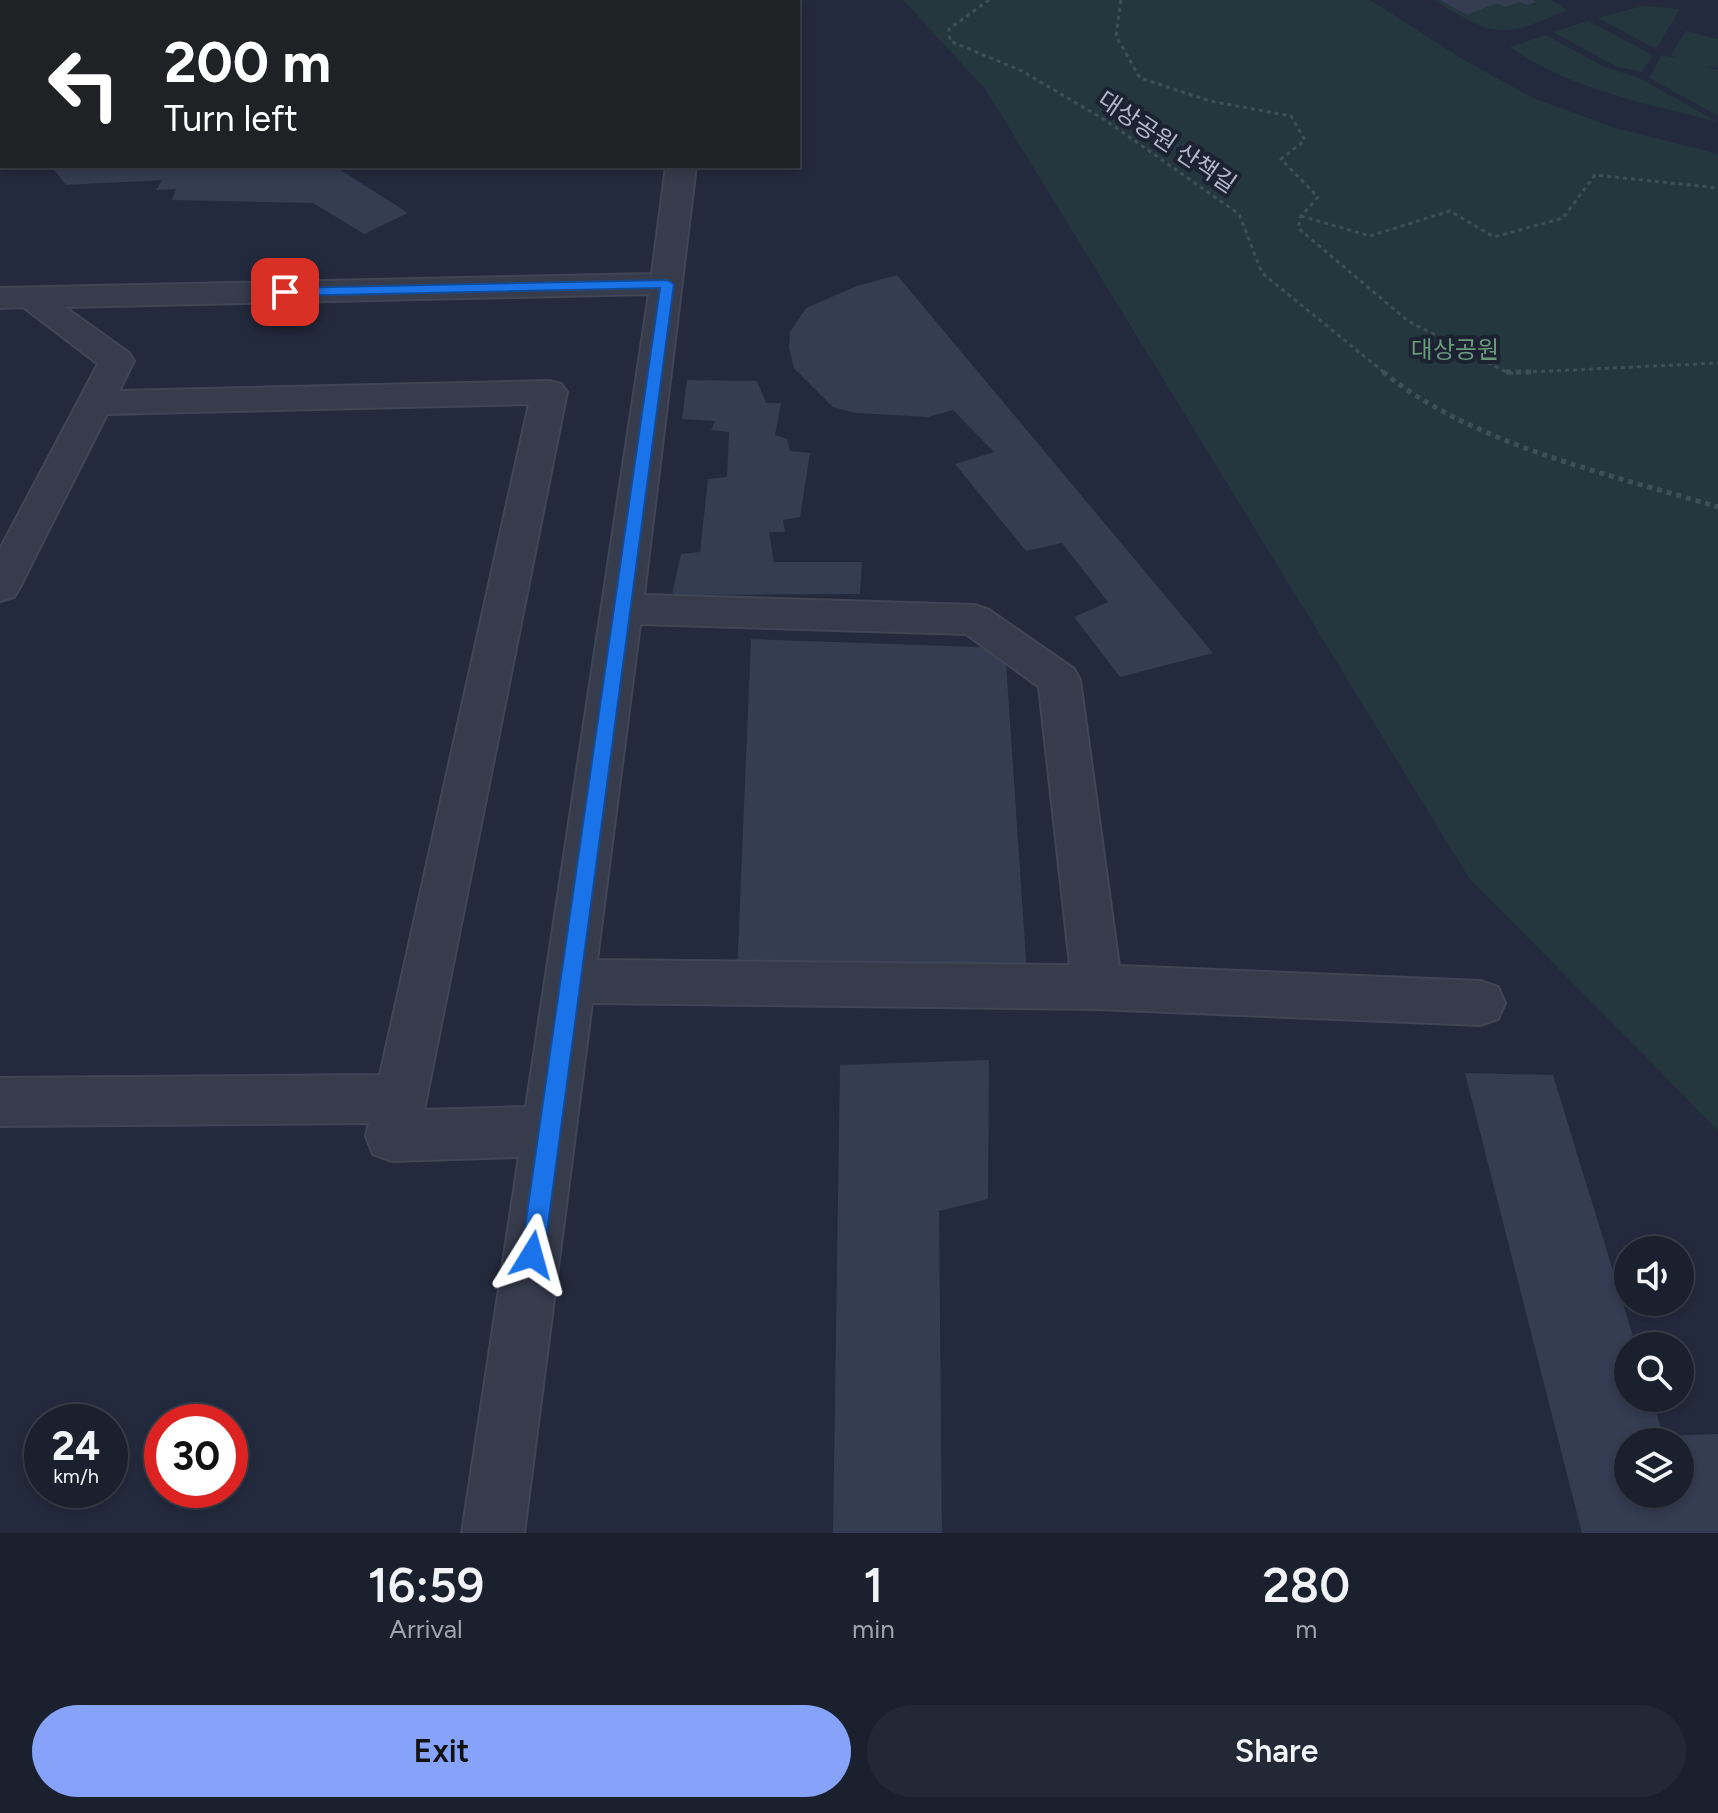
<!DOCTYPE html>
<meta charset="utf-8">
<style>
body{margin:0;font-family:Figtree,"Noto Sans KR",sans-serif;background:#232836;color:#f1f3f6;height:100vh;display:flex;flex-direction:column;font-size:30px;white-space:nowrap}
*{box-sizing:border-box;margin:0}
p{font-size:26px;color:#9fa3aa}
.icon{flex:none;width:44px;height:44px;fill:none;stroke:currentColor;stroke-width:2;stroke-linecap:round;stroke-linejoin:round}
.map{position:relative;height:1533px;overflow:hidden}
.sheet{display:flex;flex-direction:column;background:#1a202e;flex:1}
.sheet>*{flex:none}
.banner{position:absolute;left:0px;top:0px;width:800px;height:168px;box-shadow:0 4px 12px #0003,0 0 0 2px #383e4a;background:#202124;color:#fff;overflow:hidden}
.buttons{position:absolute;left:1614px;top:1236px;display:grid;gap:16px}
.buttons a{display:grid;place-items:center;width:80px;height:80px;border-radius:50%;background:#1a202e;box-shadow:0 4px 12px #0003,0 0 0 2px #383e4a;font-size:40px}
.speed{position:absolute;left:24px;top:1404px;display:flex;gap:16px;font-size:40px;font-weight:700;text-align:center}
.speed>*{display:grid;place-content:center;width:104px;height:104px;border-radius:50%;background:#1a202e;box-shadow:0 4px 12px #0003,0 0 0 2px #383e4a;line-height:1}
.speed small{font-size:20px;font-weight:400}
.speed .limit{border:12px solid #d22;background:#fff;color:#111}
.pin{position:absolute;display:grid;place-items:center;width:68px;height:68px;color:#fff;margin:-34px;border-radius:16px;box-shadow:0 4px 12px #0006}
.me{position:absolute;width:88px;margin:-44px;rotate:8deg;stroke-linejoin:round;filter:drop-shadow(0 0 6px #0008)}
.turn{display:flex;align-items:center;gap:28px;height:168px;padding:0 32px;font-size:36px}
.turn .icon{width:104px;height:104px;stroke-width:2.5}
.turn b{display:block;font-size:56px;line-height:68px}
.eta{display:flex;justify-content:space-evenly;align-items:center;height:136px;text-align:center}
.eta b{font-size:48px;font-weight:600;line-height:56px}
.action{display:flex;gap:16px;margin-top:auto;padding:16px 32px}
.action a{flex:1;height:92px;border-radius:48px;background:#86a2f9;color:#111;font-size:32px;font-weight:600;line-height:92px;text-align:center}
.action a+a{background:#232836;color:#f1f3f6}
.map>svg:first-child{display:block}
</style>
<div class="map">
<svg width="1718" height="1533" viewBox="0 0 1718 1533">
<rect width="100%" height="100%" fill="#232a3d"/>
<path fill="#25373e" d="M903,0H1370L1464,60L1533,98L1615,128L1718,154V1130L1469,878L986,90Z
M1434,0H1551L1567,10C1501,40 1493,36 1434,0Z
M1643,6L1680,9L1656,49L1598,18Z
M1588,21L1653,55L1642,72L1615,66L1553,32Z
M1686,31L1718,39V68L1705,66L1718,70V116L1649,78L1662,55L1676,58L1671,55Z
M1546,35L1604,67L1637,77L1718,122C1648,104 1569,89 1510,47Z"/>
<path fill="#353d53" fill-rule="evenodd" d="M1440,0H1533L1536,2L1527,5L1520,2L1505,7L1497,3L1467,15Z
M51,166H334L408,213L364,234L313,203L172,200L176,189L156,190L162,180L66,185Z
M897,275L1213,653L1120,677L1074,617L1108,602L1062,543L1026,551L955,464L994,452L953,410L928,417L856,413L833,407L794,368L789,348L790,332L806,308L857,286Z
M687,380L757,381L766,403H781L775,435L787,439L790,451L810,453L800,517L783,520L785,532H769L774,562H862L860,594L672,595L681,554L700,552L708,479L727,477L729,432L711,430L715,421L682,419Z
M751,639L1005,648L1027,974H737Z
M989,1060L988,1199L939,1211L942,1533H833L840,1065Z
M1465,1073L1553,1075L1636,1346H1628V1398H1652L1663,1436L1718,1434V1533H1582ZM1628,1442H1680V1494H1628Z"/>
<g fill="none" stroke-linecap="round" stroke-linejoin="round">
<defs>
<path id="minor" d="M687,0H713V2H687Z
M666,166H696L644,595L975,605L989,610L1074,669L1080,680L1119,966L1480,981L1498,987L1505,1003L1498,1019L1480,1025L1097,1009L592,1003L524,1533H462L519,1157L392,1161L373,1154L366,1136L369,1123L0,1126V1078L380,1075L529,404L107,414L20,587L14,597L0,601V549L98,364L23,307L0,308V288L652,274ZM649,294L526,1107L424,1110L567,392L561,384L549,381L119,391L134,361L129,353L65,307ZM640,624L966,634L1039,687L1070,965L597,960Z"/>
</defs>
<use href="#minor" stroke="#404656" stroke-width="4"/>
<path stroke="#3e5056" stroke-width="3" stroke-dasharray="4 4" stroke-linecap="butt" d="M989,0L949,29L950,41L1022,71L1105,120L1239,214L1262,273L1386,374
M1121,0L1116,36L1140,78L1210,101L1291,116L1305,140L1281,159L1318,197L1301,216L1298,228L1408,321L1508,373L1718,363
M1301,216L1370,236L1450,211L1494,237L1563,218L1595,175L1718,188"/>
<path stroke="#3e5056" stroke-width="5" stroke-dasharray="5 5" stroke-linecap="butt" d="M1383,372C1473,445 1609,474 1718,507
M1506,372H1531"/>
<use href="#minor" fill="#373c4d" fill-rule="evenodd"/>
</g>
<path fill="#1a73e8" stroke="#114b97" stroke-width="2" d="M667,280L674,284L544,1255L540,1263L532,1266L524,1263L521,1255L660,288L285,296L278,292L285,288Z"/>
<g text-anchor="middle" stroke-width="8" stroke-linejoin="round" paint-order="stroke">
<g font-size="24" fill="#b2b7c8" stroke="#1c2232">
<text transform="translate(1167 142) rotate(34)" y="8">대상공원 산책길</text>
</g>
<g font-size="24" fill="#699a7b" stroke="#1c2232">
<text x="1455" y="358">대상공원</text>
</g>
</g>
</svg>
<div class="buttons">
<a><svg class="icon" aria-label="sound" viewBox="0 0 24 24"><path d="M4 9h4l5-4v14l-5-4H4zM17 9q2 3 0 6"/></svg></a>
<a><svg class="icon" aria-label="search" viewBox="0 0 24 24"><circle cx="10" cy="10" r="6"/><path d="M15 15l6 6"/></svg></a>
<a><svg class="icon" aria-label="layers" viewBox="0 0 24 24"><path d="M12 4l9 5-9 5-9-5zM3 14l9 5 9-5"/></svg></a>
</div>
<div class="speed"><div>24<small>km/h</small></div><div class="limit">30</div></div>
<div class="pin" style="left:285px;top:292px;background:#d93025"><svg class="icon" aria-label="arrive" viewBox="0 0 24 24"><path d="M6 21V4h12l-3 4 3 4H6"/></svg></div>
<svg class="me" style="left:532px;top:1255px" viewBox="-20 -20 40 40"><path d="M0-17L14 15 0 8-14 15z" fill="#1a73e8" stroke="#fff" stroke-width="4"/></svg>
<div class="banner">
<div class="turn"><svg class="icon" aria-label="left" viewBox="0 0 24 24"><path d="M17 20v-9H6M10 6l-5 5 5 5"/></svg><div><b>200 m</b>Turn left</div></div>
</div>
</div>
<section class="sheet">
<div class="eta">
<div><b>16:59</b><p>Arrival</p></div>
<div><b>1</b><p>min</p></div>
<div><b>280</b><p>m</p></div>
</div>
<div class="action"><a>Exit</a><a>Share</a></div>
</section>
